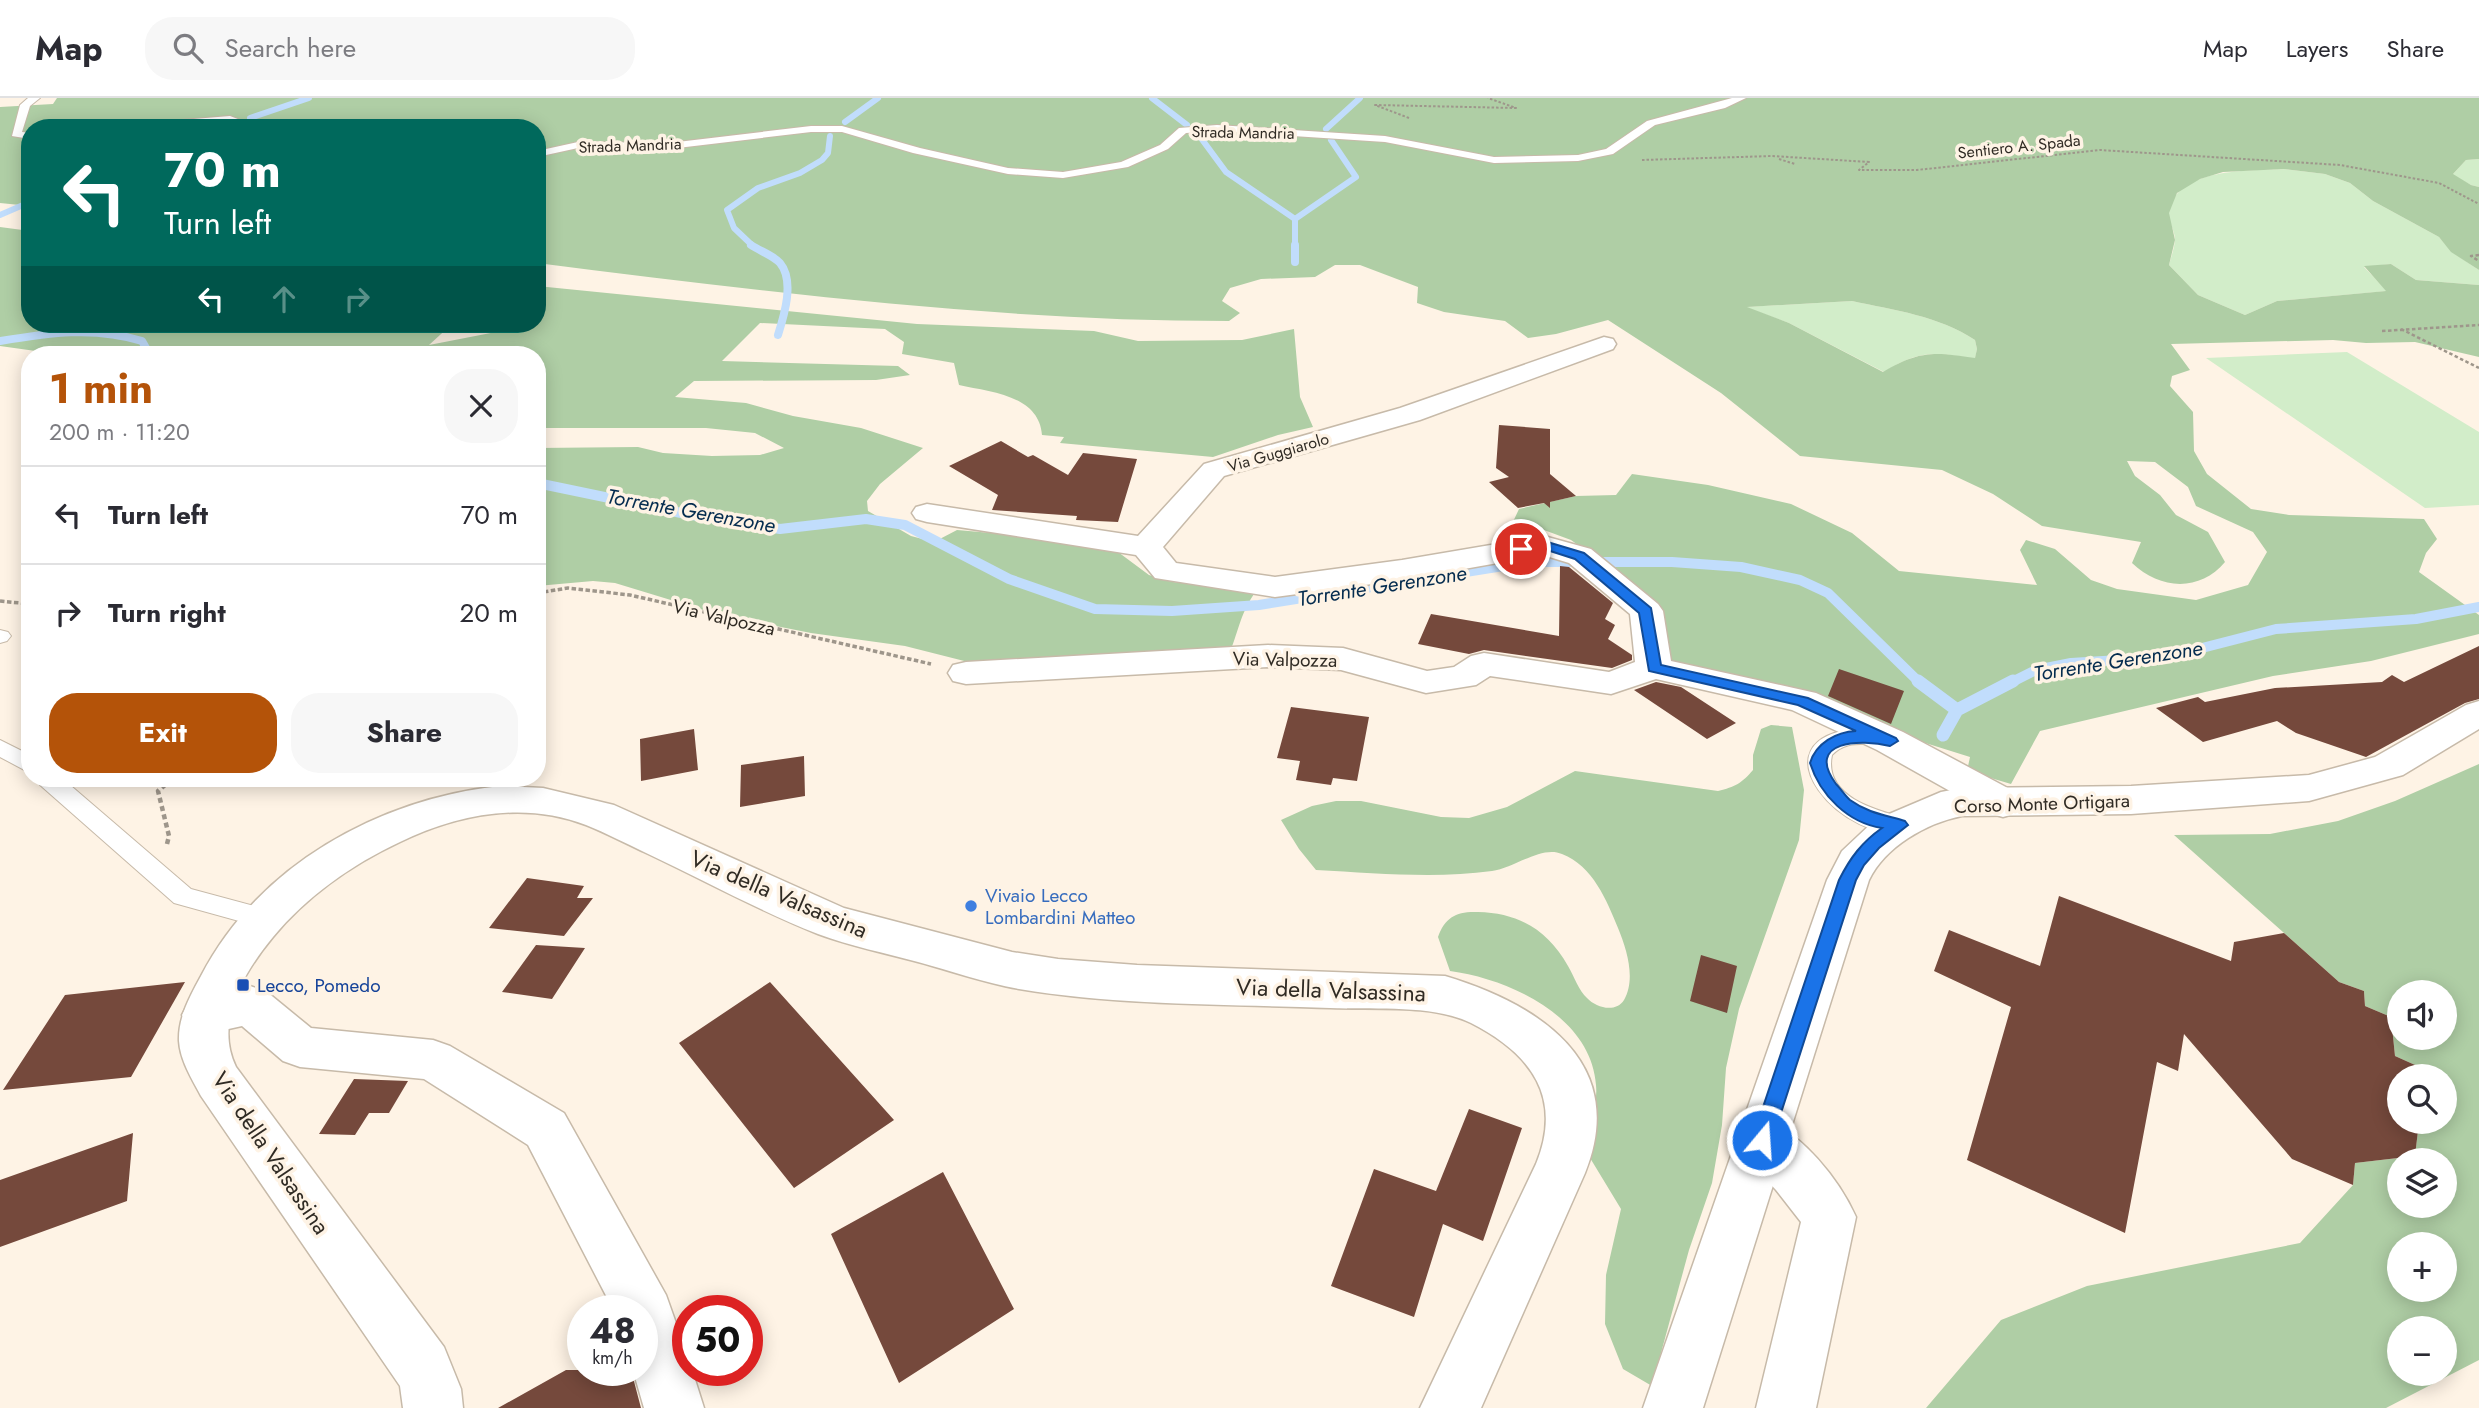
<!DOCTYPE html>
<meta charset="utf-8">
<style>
body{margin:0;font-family:Jost,sans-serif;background:#f7f7f7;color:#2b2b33;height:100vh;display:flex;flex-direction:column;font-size:26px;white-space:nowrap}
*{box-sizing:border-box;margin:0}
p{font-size:23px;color:#7c7c81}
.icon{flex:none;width:38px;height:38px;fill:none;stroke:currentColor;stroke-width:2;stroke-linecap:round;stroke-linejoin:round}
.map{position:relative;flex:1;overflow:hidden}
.panel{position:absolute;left:21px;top:248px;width:525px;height:441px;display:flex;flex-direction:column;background:#fff;border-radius:28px;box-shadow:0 4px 18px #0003}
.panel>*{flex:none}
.guide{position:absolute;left:21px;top:21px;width:525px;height:214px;border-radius:28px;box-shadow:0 4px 18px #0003;background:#00695c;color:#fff;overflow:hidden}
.buttons{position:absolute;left:2387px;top:882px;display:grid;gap:14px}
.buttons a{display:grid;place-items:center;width:70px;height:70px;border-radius:50%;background:#fff;box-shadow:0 4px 18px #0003;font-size:35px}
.speed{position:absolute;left:567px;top:1197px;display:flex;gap:14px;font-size:35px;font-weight:700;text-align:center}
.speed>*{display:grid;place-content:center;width:91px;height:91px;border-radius:50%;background:#fff;box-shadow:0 4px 18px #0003;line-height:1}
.speed small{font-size:18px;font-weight:400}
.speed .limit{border:10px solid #d22;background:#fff;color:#111}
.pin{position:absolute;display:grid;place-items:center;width:60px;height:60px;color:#fff;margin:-30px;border:4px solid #fff;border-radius:50%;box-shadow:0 2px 7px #0007}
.me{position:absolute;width:77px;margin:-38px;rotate:18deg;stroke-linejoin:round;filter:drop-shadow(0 0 5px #0008)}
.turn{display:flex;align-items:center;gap:24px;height:147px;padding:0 28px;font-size:32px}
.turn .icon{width:91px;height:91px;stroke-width:2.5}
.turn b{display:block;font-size:49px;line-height:60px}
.lanes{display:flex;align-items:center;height:66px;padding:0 28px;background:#0003;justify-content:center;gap:35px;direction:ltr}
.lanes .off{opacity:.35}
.round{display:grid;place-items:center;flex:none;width:74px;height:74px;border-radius:28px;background:#f7f7f7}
.summary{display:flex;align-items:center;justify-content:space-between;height:119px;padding:0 28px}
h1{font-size:42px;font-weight:700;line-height:52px;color:#b45309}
.primary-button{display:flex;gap:14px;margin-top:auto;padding:14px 28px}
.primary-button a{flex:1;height:80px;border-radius:28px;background:#b45309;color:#fff;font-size:28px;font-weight:700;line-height:80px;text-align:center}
.primary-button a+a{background:#f7f7f7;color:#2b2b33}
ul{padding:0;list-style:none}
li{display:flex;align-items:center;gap:21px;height:98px;padding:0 28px;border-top:2px solid #e1e1e2}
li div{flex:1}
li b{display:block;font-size:26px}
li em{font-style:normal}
header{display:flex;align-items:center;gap:42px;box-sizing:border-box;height:98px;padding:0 35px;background:#fff;border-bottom:2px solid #e1e1e2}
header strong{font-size:33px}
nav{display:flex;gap:38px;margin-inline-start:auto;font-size:24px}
.search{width:490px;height:63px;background:#f7f7f7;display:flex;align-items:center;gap:18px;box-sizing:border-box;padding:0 24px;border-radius:28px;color:#7c7c81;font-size:26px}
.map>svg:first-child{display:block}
</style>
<header>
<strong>Map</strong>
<div class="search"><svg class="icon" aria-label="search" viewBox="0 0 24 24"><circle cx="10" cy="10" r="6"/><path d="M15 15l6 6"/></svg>Search here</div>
<nav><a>Map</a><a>Layers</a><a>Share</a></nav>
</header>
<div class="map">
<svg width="2479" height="1310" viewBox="0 0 2479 1310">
<rect width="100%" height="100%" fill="#fef3e5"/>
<path fill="#d2edc9" d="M2479,61V89L2471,87L2452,77L2466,62Z
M2284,71L2325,76L2350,85L2373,103L2439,139L2452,154L2479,172V187L2416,182L2391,166L2364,169L2387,193L2277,203L2245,217L2198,197L2169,167C2171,159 2175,149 2175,140C2174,132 2168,122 2169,114C2176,69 2250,73 2284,71Z
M1852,203C1894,212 1939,218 1975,242L1977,251L1975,261C1935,254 1920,251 1884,274L1789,225L1745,209Z
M2347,254L2479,334V407L2425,410L2206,260Z"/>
<path fill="#afcea5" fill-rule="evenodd" d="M57,0H2479V61L2466,62L2453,76L2471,87L2479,89V172L2451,154L2439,139L2373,103L2350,85L2325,76L2284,71L2223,74L2200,81L2177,95L2169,115L2175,142L2169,167L2198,197L2245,217L2277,203L2386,193L2364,168L2391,166L2416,182L2479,187V259L2415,244L2366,245L2333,242L2171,246L2190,272L2172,278L2170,288L2193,314L2194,353L2207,376L2251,411L2289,417L2424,421L2437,441L2426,455L2419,474L2479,517V536L2371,563L2273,578L2040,633L2011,686L1967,673L1970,659L1680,568L1664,556L1659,509L1646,496L1571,442L1544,432L1511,428L1519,411L1576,398L1616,397L1632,376L1708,387L1791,406L1852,435L1899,473L2037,487L2020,452L2026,442L2055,451L2091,482L2117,491L2196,502L2248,487L2267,454L2253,434L2196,408L2188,389L2155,364L2127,363L2135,378L2160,397L2176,417L2208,434L2225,464C2200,494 2160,492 2132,465L2141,444L2042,428L1993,396L1942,372L1800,358L1721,295L1608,222L1556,236L1528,240L1505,223L1444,214L1417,205L1418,189L1360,167H1335L1315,179L1261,181L1230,190L1222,203L1240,215L1229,223C997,223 767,194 537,165V30H30V108L0,105V9L53,6ZM1852,203C1894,212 1939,218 1975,242L1977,251L1975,260C1935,254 1920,252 1883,274L1789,225L1747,209Z
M0,129L30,133V226H452L429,247L537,226L541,219L537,216V188L917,226L1094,233L1138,243L1242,242L1294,231L1300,299L1313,329L1278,337L1213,359L1060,345L1064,339L1042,337C1039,297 990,294 959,287L954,265L902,256L904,244L885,231L760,225L722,263L898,268L910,277L876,282L694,283L675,299L746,305L793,318L861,330L923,350L880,386L867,403L868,413L911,438L934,444L957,432L1014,437L1118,454L1149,477L1173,484L1256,493C1241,514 1239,531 1230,554L988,569L905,548L811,535L720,517L615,485L593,483L537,488V350L638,349L663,355L712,358L760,357L784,350L755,335L706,330H537V257H64L0,248Z
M1771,627L1792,629L1804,692L1799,742L1739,911L1726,970L1722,1027L1712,1085L1689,1152L1652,1288L1623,1271L1605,1226L1606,1177L1621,1111L1584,1050C1589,1031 1598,1008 1596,987C1591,918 1509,881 1450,873L1438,839C1445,819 1457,813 1478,814C1519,815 1548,832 1568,868C1574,878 1579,893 1587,900C1596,910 1616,915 1624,902C1636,881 1627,852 1618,830C1607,803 1593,768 1562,756C1542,747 1514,770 1492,773C1435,781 1374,775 1316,772L1299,751L1281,722L1312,708L1336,703H1361L1441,719L1469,720L1507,709L1575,673L1718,693C1735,689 1742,685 1753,672V657L1761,631Z
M2479,666V1262L2386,1310H1926L2001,1222L2087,1188L2300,1145L2353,1087L2355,1065L2415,1058L2419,1024H2445V978H2424V971L2395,958L2391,919L2365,908L2364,893L2339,884L2174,737L2270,736L2338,723L2395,703ZM2399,894H2445V940H2399ZM2399,1062H2445V1108H2399ZM2399,1146H2445V1192H2399ZM2399,1230H2445V1276H2399Z"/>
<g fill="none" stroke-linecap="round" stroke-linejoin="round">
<path stroke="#c1ddfc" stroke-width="6" d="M1152,0L1187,27
M250,20L309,0
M845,24L878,0
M215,30L223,28
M1326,31L1360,0
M1198,36L1226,74L1295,121V149
M0,117L30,104
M1295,121L1356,79L1331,42
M754,149L734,130L727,112L758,90L800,75L822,62L828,55L830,38"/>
<path stroke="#c1ddfc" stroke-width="8" d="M751,147C760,153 774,158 780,165C795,183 784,218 778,237
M1295,147V164
M0,243C49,235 94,228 142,243L150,257"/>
<path stroke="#c1ddfc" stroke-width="10" d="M537,385L686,416L780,431L866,421L905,427L1009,481L1095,511L1172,513L1259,507L1529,464H1672L1741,469L1800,482L1828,495L1920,585
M2010,585L2036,572L2071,565L2167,559L2276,531L2416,521L2479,509"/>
<path stroke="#c1ddfc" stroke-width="13" d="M1918,583L1957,612
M1957,612L2013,583
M1943,637L1957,612"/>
</g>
<path fill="#75493c" d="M1499,327L1550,331V376L1576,398L1550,404V410L1544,405L1518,410L1489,384L1509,379L1496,370Z
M1001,343L1028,359L1033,357L1068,377L1083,355L1137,361L1118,424L1076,422L1077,418L992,412L998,397L949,368Z
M1560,468L1569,469L1613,505L1605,521L1615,527L1608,541L1632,557V562L1612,570L1484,552L1469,556L1418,546L1431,516L1559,538Z
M2479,548V601L2465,605L2366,659L2296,635L2277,623L2203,644L2156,610L2198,599L2205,604L2275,590L2382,584L2392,577L2404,584Z
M1839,571L1904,593L1891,626L1828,598Z
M1656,584L1681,589L1736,625L1707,641L1634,592Z
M1291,609L1369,619L1357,683L1333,680L1331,687L1296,682L1300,663L1277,660Z
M694,631L698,672L641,683L640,641Z
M804,658L805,698L740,709L741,667Z
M527,780L584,788L577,800H593L564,838L489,830Z
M2059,798L2231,863L2234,844L2284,835L2339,884L2364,893L2365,908L2391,919L2395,958L2424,971V978H2399V1024H2419L2415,1058L2355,1065L2353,1087L2292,1061L2184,936L2178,973L2157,964L2125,1135L1967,1062L2011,909L1934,873L1949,832L2040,868Z
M536,847L585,850L552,901L502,894Z
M1701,857L1737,868L1727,915L1690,903Z
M185,884L131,979L3,992L65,897Z
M770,884L894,1022L794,1090L679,945Z
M354,981L408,983L389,1015H369L355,1037L319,1036Z
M1469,1011L1522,1030L1483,1143L1443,1126L1414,1219L1331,1188L1374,1071L1436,1093Z
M133,1035L127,1103L0,1149V1082Z
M943,1074L1014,1211L899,1285L831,1136Z
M566,1272H631L641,1310H498Z"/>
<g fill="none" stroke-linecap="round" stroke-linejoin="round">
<defs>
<path id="lane" d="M28,0H40L30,8L22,34L30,35V41L12,38L20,7Z
M1732,0H1746L1725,10L1655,27L1613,56L1578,63L1494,65L1385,44L1217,33L1186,35L1168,51L1128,69L1063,80L1008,76L913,55L842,34H811L669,51L578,50L537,59V53L578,44L669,45L811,28H842L920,50L1008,70L1063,74L1121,64L1160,47L1179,30L1217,27L1385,38L1494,59L1578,57L1606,51L1647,23Z
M230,18L261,30H245L229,24L162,30H116L121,27Z
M0,532L8,534L11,538L7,543L0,545Z
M1860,630L1885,634L1888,639L1885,644C1865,649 1849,640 1832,657C1823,700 1879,713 1909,721L1912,727L1909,733C1847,751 1746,640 1860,630Z
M0,642L30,657V675L0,659Z
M37,681H63L191,791L273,813L277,820L273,827L264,830L174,805L40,687Z"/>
<path id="street" d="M1604,239L1613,241L1616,246L1613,251L1420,322L1224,378L1163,449L1176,465L1275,479L1402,462L1544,438L1591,451L1658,506L1663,513L1671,563L1816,595L1903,634L2017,695L2023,705L2017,715L2003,719L1989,715L1877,652L1792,612L1656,581L1611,596L1490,578L1476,587L1426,595L1341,572L1268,569L966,586L953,583L948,575L953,567L966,564L1268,547L1343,550L1427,573L1454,569L1471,558L1484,555L1609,574L1635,564L1630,516L1569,465L1543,457L1402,482L1275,499L1155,480L1136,457L927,424L916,421L912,415L916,409L927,406L1138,438L1204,366L1400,310Z
M250,888L267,894L311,930L433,942L450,948L564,1015L666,1197L688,1259V1272H692L704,1310H644L633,1272H642V1213H614L528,1047L424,981L300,969L283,963L242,928L206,936L189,930L182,917L189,904Z
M1762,1020C1801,1034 1839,1081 1856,1119L1816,1310H1756L1801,1124L1776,1092L1744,1058L1736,1042L1744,1026Z"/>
<path id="secondary" d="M2479,603V631L2403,677L2309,703L2131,716L1962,718C1926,725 1885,749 1869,782L1703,1310H1643L1827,782L1842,753L1875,722L1941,694L1962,690L2131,688L2309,677L2375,659L2466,607Z
M500,688L543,690L614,707L844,810L1012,854L1058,861L1137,867L1445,878C1538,906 1630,964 1585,1075L1481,1310H1420L1536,1066C1563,1000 1532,956 1471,925C1432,906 1374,912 1330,910C1226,906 1121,908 1019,891C985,885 951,873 918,864C885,855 850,848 818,836C759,813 702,781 644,754C625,745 606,735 586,727C525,703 457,716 400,744C353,766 307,798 273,839C244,874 214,924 236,969L444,1249L461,1291L463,1310H403L400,1288L201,998C192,981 180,962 179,943C178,920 190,898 201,878C258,768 378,701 500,688Z"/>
</defs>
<use href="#lane" stroke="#c7baa9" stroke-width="2"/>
<use href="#street" stroke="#c7baa9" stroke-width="3"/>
<use href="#secondary" stroke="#c7baa9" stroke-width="3"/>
<path stroke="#9e968b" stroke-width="2" stroke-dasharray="2.5 2" stroke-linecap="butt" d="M1409,20L1375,7L1516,10L1488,0
M1779,61L1795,66
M1642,62L1772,58L1869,64L1859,72H1917L2100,52L2340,67L2439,85L2479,106"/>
<path stroke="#9e968b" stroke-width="2.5" stroke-dasharray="3.5 2.5" stroke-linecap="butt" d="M2479,157L2471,158L2479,163
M2401,231L2479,270
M2382,233L2479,227"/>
<path stroke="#9e968b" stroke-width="3.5" stroke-dasharray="4.5 2.5" stroke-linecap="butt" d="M537,495L568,490L630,497L931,566
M0,503L30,506"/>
<path stroke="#9e968b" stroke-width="4.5" stroke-dasharray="5 3.5" stroke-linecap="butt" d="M167,746L169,738L158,693L172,681"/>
<use href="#lane" fill="#fff" fill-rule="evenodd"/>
<use href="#street" fill="#fff" fill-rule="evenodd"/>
<use href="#secondary" fill="#fff" fill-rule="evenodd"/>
</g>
<path fill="#1a73e8" stroke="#114b97" stroke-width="2" d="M1544,443L1584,455L1651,510L1661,567L1808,600L1896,640L1898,643L1890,648C1862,641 1804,642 1836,686C1841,691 1845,698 1850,702C1868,715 1885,717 1905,723L1908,727L1879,750L1864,767L1856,782L1770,1049L1762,1051L1755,1049L1752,1042L1839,782C1850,760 1862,744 1882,730C1848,725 1820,697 1810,665C1816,645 1836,634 1856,633L1798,607L1649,573L1639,515L1575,461L1544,451L1521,455L1514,451L1516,448Z"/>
<circle fill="#3f7fe0" stroke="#fef3e5" stroke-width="2.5" cx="971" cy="808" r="7"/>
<rect fill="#1a4fb4" stroke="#fef3e5" stroke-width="2.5" x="236" y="880" width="14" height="14" rx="3.5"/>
<g text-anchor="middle" stroke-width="7" stroke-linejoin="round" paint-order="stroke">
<g font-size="16" fill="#302b24" stroke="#fef3e5">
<text transform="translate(1243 34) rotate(1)" y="6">Strada Mandria</text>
<text transform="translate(630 47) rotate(-2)" y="6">Strada Mandria</text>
<text transform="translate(2019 48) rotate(-6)" y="6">Sentiero A. Spada</text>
<text transform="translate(1278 354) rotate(-16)" y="6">Via Guggiarolo</text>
</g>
<g font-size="19" fill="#302b24" stroke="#fef3e5">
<text transform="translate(724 519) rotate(13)" y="7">Via Valpozza</text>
<text transform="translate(1285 561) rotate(1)" y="7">Via Valpozza</text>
<text transform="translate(2042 705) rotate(-2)" y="7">Corso Monte Ortigara</text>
</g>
<g font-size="19" fill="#366cbe" stroke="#fef3e5" text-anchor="start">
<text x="985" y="804">Vivaio Lecco<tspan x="985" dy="22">Lombardini Matteo</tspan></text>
</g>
<g font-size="19" fill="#164399" stroke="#fef3e5" text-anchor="start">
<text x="257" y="894">Lecco, Pomedo</text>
</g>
<g font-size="21" font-style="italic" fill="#052c4f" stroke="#fef3e5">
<text transform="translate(691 413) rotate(10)" y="7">Torrente Gerenzone</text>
<text transform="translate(1382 488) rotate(-9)" y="7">Torrente Gerenzone</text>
<text transform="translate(2118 563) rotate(-9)" y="7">Torrente Gerenzone</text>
</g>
<g font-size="23" fill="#302b24" stroke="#fef3e5">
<text transform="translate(779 796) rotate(23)" y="8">Via della Valsassina</text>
<text transform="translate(1331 892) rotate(2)" y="8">Via della Valsassina</text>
<text transform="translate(271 1055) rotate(56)" y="8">Via della Valsassina</text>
</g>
</g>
</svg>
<div class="buttons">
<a><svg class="icon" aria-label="sound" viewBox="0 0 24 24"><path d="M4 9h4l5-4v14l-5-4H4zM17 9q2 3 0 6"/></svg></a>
<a><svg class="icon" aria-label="search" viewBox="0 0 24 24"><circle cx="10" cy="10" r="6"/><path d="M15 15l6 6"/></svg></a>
<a><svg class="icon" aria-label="layers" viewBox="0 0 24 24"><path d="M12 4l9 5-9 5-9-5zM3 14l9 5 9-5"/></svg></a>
<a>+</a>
<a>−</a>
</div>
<div class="speed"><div>48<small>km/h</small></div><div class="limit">50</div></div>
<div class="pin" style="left:1521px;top:451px;background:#d93025"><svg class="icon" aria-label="arrive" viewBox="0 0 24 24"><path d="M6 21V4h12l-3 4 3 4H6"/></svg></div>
<svg class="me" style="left:1762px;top:1042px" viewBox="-20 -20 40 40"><circle r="17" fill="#1a73e8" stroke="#fff" stroke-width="3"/><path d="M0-11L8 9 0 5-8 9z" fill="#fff"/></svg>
<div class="guide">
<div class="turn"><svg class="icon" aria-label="left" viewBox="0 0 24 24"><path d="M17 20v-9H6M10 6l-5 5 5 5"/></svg><div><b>70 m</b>Turn left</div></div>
<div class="lanes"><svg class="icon" aria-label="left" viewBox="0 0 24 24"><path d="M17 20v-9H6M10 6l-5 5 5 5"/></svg><svg class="icon off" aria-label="ahead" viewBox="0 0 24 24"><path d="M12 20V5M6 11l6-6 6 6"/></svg><svg class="icon off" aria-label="right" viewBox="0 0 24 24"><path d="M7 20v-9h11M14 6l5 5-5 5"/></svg></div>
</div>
<section class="panel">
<div class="summary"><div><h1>1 min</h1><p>200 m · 11:20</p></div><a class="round"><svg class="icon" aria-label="close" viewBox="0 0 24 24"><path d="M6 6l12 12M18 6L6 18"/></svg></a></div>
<ul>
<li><svg class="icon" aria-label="left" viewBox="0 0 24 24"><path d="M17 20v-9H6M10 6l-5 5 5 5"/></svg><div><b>Turn left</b></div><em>70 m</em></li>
<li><svg class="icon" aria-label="right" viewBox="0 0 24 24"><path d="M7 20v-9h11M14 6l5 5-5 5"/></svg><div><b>Turn right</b></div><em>20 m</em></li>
</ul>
<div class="primary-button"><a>Exit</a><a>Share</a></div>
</section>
</div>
